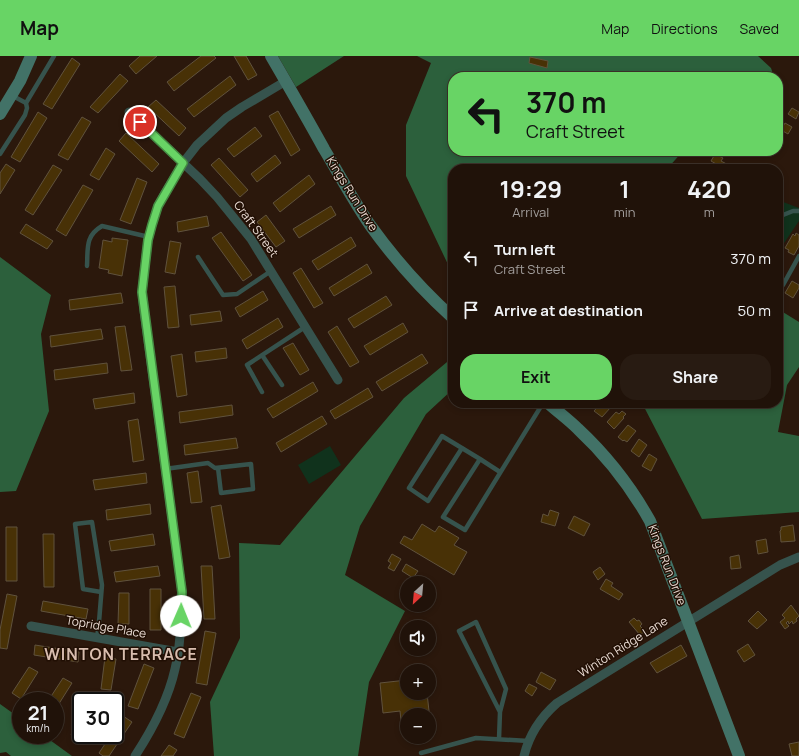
<!DOCTYPE html>
<meta charset="utf-8">
<style>
body{margin:0;font-family:Manrope,sans-serif;background:#281b12;color:#f1f3f6;height:100vh;display:flex;flex-direction:column;font-size:15px;white-space:nowrap}
*{box-sizing:border-box;margin:0}
p{font-size:13px;color:#a29e9c}
.icon{flex:none;width:22px;height:22px;fill:none;stroke:currentColor;stroke-width:2;stroke-linecap:round;stroke-linejoin:round}
.map{position:relative;flex:1;overflow:hidden}
.details{position:absolute;left:448px;top:108px;width:335px;height:244px;display:flex;flex-direction:column;background:#201209;border-radius:16px;box-shadow:0 2px 6px #0003,0 0 0 1px #3d322a}
.details>*{flex:none}
.hud{position:absolute;left:448px;top:16px;width:335px;height:84px;border-radius:16px;box-shadow:0 2px 6px #0003,0 0 0 1px #3d322a;background:#68d465;color:#111;overflow:hidden}
.needle{width:26px;rotate:206deg}
.controls{position:absolute;left:400px;top:520px;display:grid;gap:8px}
.controls a{display:grid;place-items:center;width:36px;height:36px;border-radius:50%;background:#201209;box-shadow:0 2px 6px #0003,0 0 0 1px #3d322a;font-size:20px}
.speed{position:absolute;left:12px;top:636px;display:flex;gap:8px;font-size:20px;font-weight:700;text-align:center}
.speed>*{display:grid;place-content:center;width:52px;height:52px;border-radius:50%;background:#201209;box-shadow:0 2px 6px #0003,0 0 0 1px #3d322a;line-height:1}
.speed small{font-size:10px;font-weight:400}
.speed .limit{border:2px solid #111;border-radius:6px;background:#fff;color:#111}
.pin{position:absolute;display:grid;place-items:center;width:34px;height:34px;color:#fff;margin:-17px;border:2px solid #fff;border-radius:50%;box-shadow:0 1px 4px #0007}
.me{position:absolute;width:44px;margin:-22px;rotate:1deg;stroke-linejoin:round;filter:drop-shadow(0 0 3px #0008)}
.turn{display:flex;align-items:center;gap:14px;height:84px;padding:0 12px;font-size:18px}
.turn .icon{width:52px;height:52px;stroke-width:2.5}
.turn b{display:block;font-size:28px;line-height:34px}
.eta{display:flex;justify-content:space-evenly;align-items:center;height:68px;text-align:center}
.eta b{font-size:24px;font-weight:700;line-height:28px}
.action{display:flex;gap:8px;margin-top:auto;padding:8px 12px}
.action a{flex:1;height:46px;border-radius:16px;background:#68d465;color:#111;font-size:16px;font-weight:700;line-height:46px;text-align:center}
.action a+a{background:#281b12;color:#f1f3f6}
ul{padding:0;list-style:none}
li{display:flex;align-items:center;gap:12px;height:52px;padding:0 12px}
li div{flex:1}
li b{display:block;font-size:15px}
li em{font-style:normal}
header{display:flex;align-items:center;gap:24px;box-sizing:border-box;height:56px;padding:0 20px;background:#68d465;color:#111}
header strong{font-size:19px}
nav{display:flex;gap:22px;margin-inline-start:auto;font-size:14px}
.map>svg:first-child{display:block}
</style>
<header>
<strong>Map</strong>
<nav><a>Map</a><a>Directions</a><a>Saved</a></nav>
</header>
<div class="map">
<svg width="799" height="700" viewBox="0 0 799 700">
<rect width="100%" height="100%" fill="#2b180c"/>
<path fill="#10321c" d="M778,144L799,152V165L778,196Z
M330,390L341,409L309,428L298,409Z"/>
<path fill="#2c603c" d="M278,0H344L296,31Z
M417,0H758L771,12L774,21H453V95H683L667,113H453V219L406,120V69L431,7Z
M0,201L51,239L41,278L49,355L16,435L0,436Z
M778,253L799,266V311L787,329L778,376L799,380V456L702,463L642,347H778Z
M453,301V333L426,358L360,470L345,519L405,555L369,626L358,700H214L210,646L240,582L239,487L280,489L404,342Z
M0,648L21,663V679H43L72,700H11L6,696L0,697Z"/>
<path fill="#483106" stroke="#60523d" d="M140,0H157L136,18L129,10Z
M201,0H214L216,2L174,35L167,26Z
M234,0H246L257,19L248,24Z
M530,1L548,5L547,12L529,7Z
M72,2L80,8L52,53L43,48Z
M120,18L128,25L98,57L90,51Z
M230,20L236,29L194,61L187,53Z
M156,44L186,72L179,80L148,51Z
M792,52L799,56L796,63L788,58Z
M278,55L300,94L291,100L269,60Z
M38,56L47,62L20,106L11,101Z
M82,61L91,66L68,104L58,99Z
M785,67L792,71L788,78L781,74Z
M255,71L262,80L234,101L227,93Z
M126,77L159,108L152,116L119,85Z
M106,92L115,98L99,124L90,119Z
M715,98L723,102L721,105L734,112L733,113H725L711,105Z
M275,99L281,107L257,126L251,118Z
M219,102L248,134L240,141L211,109Z
M6,108L15,114L0,138V117Z
M53,109L62,114L33,159L25,154Z
M309,119L315,128L280,156L273,147Z
M137,122L147,126L131,168L120,164Z
M83,129L93,134L66,180L56,174Z
M331,150L336,159L299,182L293,173Z
M266,159L285,185L276,191L257,166Z
M207,160L209,170L178,176L177,166Z
M26,168L53,185L47,193L20,177Z
M221,176L252,219L243,225L212,182Z
M796,177L799,179V190L794,199L788,196L789,194L785,192L793,178L795,180Z
M351,181L356,190L318,214L312,205Z
M112,182L128,184L122,220L108,217L109,214L99,212L103,184L112,186Z
M170,185L181,187L175,218L165,216Z
M367,208L372,217L334,240L329,232Z
M301,212L323,247L314,252L293,217Z
M792,225L799,229V232L793,242L785,237Z
M175,230L179,271L168,272L164,231Z
M263,235L268,244L240,261L235,252Z
M121,237L123,247L70,254L69,244Z
M386,240L392,249L354,272L348,263Z
M220,255L222,265L191,269L190,259Z
M278,262L283,271L247,293L242,284Z
M403,267L408,276L370,299L364,290Z
M125,270L132,314L121,315L115,271Z
M337,270L359,306L350,311L328,276Z
M101,273L103,283L51,291L50,280Z
M293,287L309,314L300,319L283,292Z
M226,292L227,302L196,306L195,296Z
M182,298L187,339L177,341L171,300Z
M422,298L428,307L382,335L376,326Z
M107,307L108,317L55,324L54,314Z
M313,326L318,335L273,362L267,353Z
M368,332L373,341L335,363L330,355Z
M134,337L135,347L95,353L93,343Z
M601,347H607L611,351L602,361L594,355Z
M232,349L233,359L180,367L179,356Z
M622,355L626,358L623,361L624,362L614,373L607,366L616,356L619,358Z
M322,360L327,368L281,396L276,387Z
M138,363L144,404L133,406L128,365Z
M628,369L636,375L627,386L624,384L623,385L618,381Z
M236,382L238,392L185,399L184,389Z
M639,383L647,389L639,401L631,395Z
M649,398L657,403L651,415L642,410Z
M198,415L202,446L191,447L187,417Z
M146,417L147,427L95,434L93,424Z
M150,448L151,458L107,464L106,454Z
M221,449L230,501L219,503L211,451Z
M550,454L559,457L555,470L541,466L543,458L548,460Z
M574,460L590,468L584,480L568,472Z
M422,468L435,476L439,470L459,482L454,489L467,496L454,519L400,487L404,480L412,484Z
M793,469L795,485L781,486L780,475L781,474V471Z
M6,471H17V525H6Z
M43,478H54V531H44Z
M153,478L155,489L111,495L109,485Z
M766,483L768,496L758,498L756,485Z
M392,498L401,503L394,515L388,512L391,507L388,505Z
M739,499L741,512L731,513L730,501Z
M406,508L418,515L413,522L402,515Z
M158,510L160,520L116,526L114,516Z
M201,510H212L215,563H204Z
M600,511L605,518L598,524L593,516Z
M606,523L613,527L611,530L623,538L619,544L600,533Z
M429,532L436,536L431,546L429,545Z
M150,533H161V574H150Z
M119,537H129V568H118Z
M7,538L17,540L7,593L0,592V574Z
M43,545L88,553L86,563L41,555Z
M791,549L799,560L796,563L797,565L793,568L792,565L789,568L788,565L786,567L789,570L785,573L780,566L785,562L782,559Z
M758,555L767,564L757,573L748,565Z
M634,562L637,565L639,564L642,568L640,570L645,575L640,579L629,566Z
M205,575L216,577L207,629L196,627Z
M748,588L755,599L744,606L737,595Z
M35,589L79,596L78,606L34,599Z
M681,589L687,600L657,617L650,607Z
M105,601L116,603L111,634L101,633Z
M144,608L154,612L138,653L128,650Z
M29,611L38,616L21,643L12,637Z
M541,616L556,624L550,634L536,626Z
M63,622L72,627L55,654V645H48Z
M407,624V637H427L431,673H429V659H407V675H402L400,655L383,657L380,627Z
M529,628L537,632L532,640L525,635Z
M191,637L201,641L184,682L174,678Z
M123,660L132,666L109,700H103L99,697L111,679H115V673Z
M81,663V679H83L80,684L71,679Z
M799,686V700H792L789,688Z
M169,689L177,694L173,700H161Z"/>
<g fill="none" stroke-linecap="round" stroke-linejoin="round">
<path stroke="#36534d" stroke-width="4.5" d="M11,39L26,47
M0,98L25,59L27,52L26,47L54,0
M778,161L793,155H799
M198,201L223,239L237,238L271,215
M87,210C88,192 85,180 102,170L149,181
M783,229L799,200
M262,299L282,329
M262,336L247,309L305,271
M462,392L428,445L409,432L442,380L480,403
M165,413L208,407L215,412L251,408L253,433L221,437L218,412
M500,416L480,403L443,461L465,474L543,347
M97,582L99,566L102,529L92,466L75,468L83,533L101,536
M499,683L500,656L459,575L476,566L506,633L500,656
M421,697L476,682L529,685"/>
<path stroke="#36534d" stroke-width="9" d="M129,56L200,123L217,141L251,183L338,324
M31,570L178,596
M135,700C152,674 168,644 175,613C181,588 181,562 182,536L144,255L142,236L148,184L152,169L158,150L165,137L183,107L197,89L226,62L242,51L286,25
M524,700C529,679 541,661 557,647L780,509L799,501"/>
<path stroke="#427267" stroke-width="12" d="M271,0C289,31 307,62 324,93C339,118 353,144 370,169C393,201 423,235 453,262
M0,58L20,25L31,0
M548,347C558,356 569,364 578,373C607,400 631,431 650,465L739,700"/>
</g>
<g fill="none" stroke-linecap="round" stroke-linejoin="round">
<defs>
<path id="route" d="M140,66L183,107L158,150L152,169L148,184L142,236L182,536L181,560"/>
</defs>
<use href="#route" stroke="#448a42" stroke-width="10"/>
<use href="#route" stroke="#68d465" stroke-width="7"/>
</g>
<g text-anchor="middle" stroke-width="3" stroke-linejoin="round" paint-order="stroke">
<g font-size="12" fill="#ebddd5" stroke="#210f04">
<text transform="translate(352 138) rotate(58)" y="4">Kings Run Drive</text>
<text transform="translate(256 173) rotate(54)" y="4">Craft Street</text>
<text transform="translate(667 509) rotate(69)" y="4">Kings Run Drive</text>
<text transform="translate(106 571) rotate(10)" y="4">Topridge Place</text>
<text transform="translate(623 591) rotate(-32)" y="4">Winton Ridge Lane</text>
</g>
<g font-size="16" font-weight="bold" letter-spacing="1" fill="#d8bdae" stroke="#210f04">
<text x="121" y="604">WINTON TERRACE</text>
</g>
</g>
</svg>
<div class="controls">
<a><svg class="needle" viewBox="-14 -14 28 28"><path d="M0-13l5 13h-10z" fill="#e53935"/><path d="M0 13l5-13h-10z" fill="#a29e9c"/></svg></a>
<a><svg class="icon" aria-label="sound" viewBox="0 0 24 24"><path d="M4 9h4l5-4v14l-5-4H4zM17 9q2 3 0 6"/></svg></a>
<a>+</a>
<a>−</a>
</div>
<div class="speed"><div>21<small>km/h</small></div><div class="limit">30</div></div>
<div class="pin" style="left:140px;top:66px;background:#d93025"><svg class="icon" aria-label="arrive" viewBox="0 0 24 24"><path d="M6 21V4h12l-3 4 3 4H6"/></svg></div>
<svg class="me" style="left:181px;top:560px" viewBox="-20 -20 40 40"><circle r="19" fill="#fff"/><path d="M0-13L10 11 0 6-10 11z" fill="#68d465"/></svg>
<div class="hud">
<div class="turn"><svg class="icon" aria-label="left" viewBox="0 0 24 24"><path d="M17 20v-9H6M10 6l-5 5 5 5"/></svg><div><b>370 m</b>Craft Street</div></div>
</div>
<section class="details">
<div class="eta">
<div><b>19:29</b><p>Arrival</p></div>
<div><b>1</b><p>min</p></div>
<div><b>420</b><p>m</p></div>
</div>
<ul>
<li><svg class="icon" aria-label="left" viewBox="0 0 24 24"><path d="M17 20v-9H6M10 6l-5 5 5 5"/></svg><div><b>Turn left</b><p>Craft Street</p></div><em>370 m</em></li>
<li><svg class="icon" aria-label="arrive" viewBox="0 0 24 24"><path d="M6 21V4h12l-3 4 3 4H6"/></svg><div><b>Arrive at destination</b></div><em>50 m</em></li>
</ul>
<div class="action"><a>Exit</a><a>Share</a></div>
</section>
</div>
